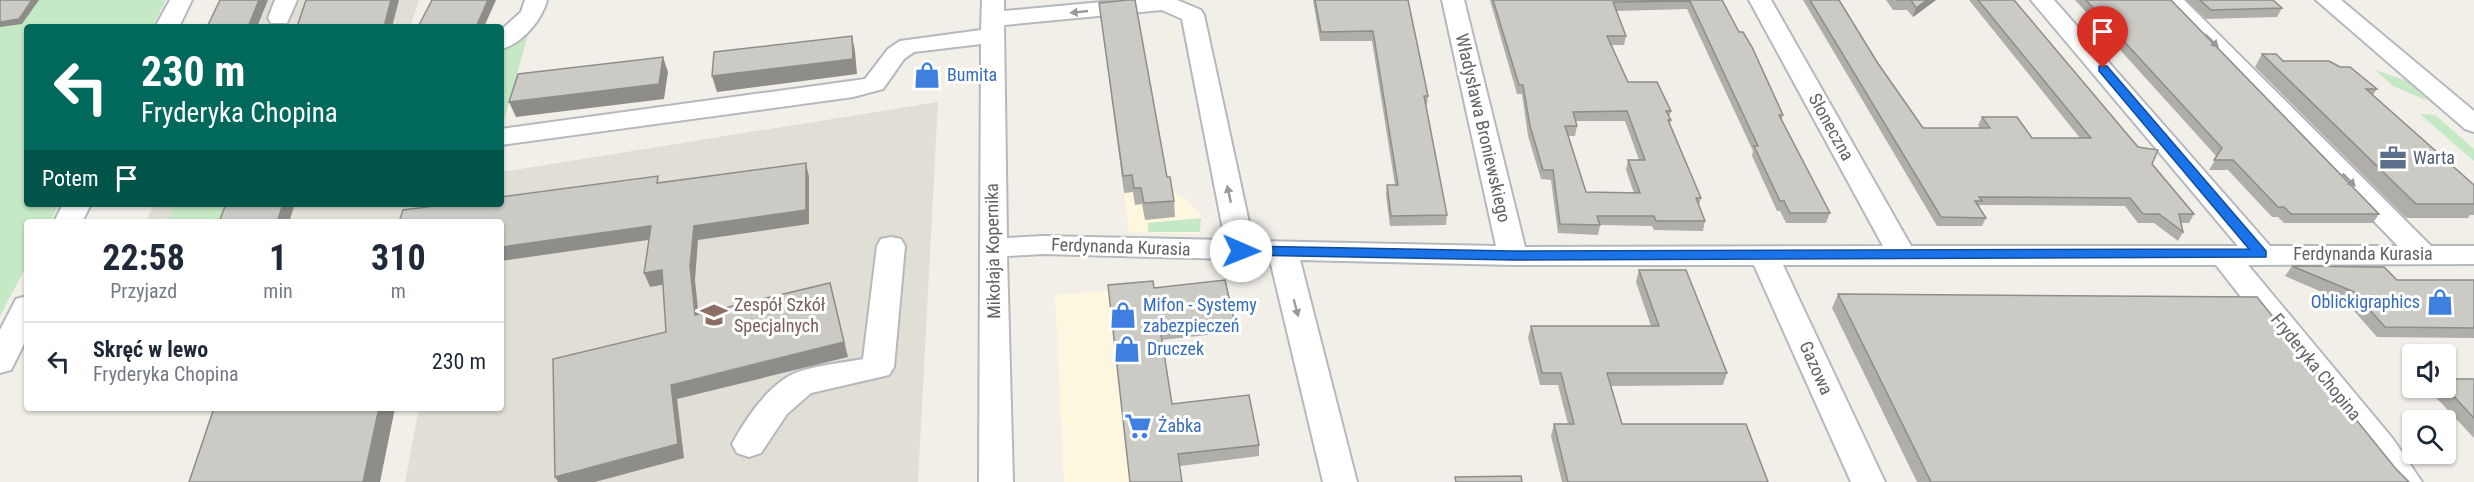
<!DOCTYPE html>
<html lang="pl">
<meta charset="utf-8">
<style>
body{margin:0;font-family:"Roboto Condensed",sans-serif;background:#f2f2f3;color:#1f2937;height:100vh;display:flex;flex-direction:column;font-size:22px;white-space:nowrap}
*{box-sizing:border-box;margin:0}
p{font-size:20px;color:#747a83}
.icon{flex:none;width:33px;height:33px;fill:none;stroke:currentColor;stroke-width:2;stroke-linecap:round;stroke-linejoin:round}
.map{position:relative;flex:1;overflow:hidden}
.drawer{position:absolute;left:24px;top:219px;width:480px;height:192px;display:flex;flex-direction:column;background:#fff;border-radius:6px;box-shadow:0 2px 4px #0004}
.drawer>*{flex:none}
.hud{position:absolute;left:24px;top:24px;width:480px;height:183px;border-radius:6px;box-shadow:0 2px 4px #0004;background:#00695c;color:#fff;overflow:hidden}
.controls{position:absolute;left:2402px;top:344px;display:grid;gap:12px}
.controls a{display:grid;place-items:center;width:54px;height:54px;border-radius:6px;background:#fff;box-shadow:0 2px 4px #0004;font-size:30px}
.pin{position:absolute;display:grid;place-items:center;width:51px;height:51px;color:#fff;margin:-62px -26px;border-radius:50% 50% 50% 0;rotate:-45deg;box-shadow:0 0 6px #0007}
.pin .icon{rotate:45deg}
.me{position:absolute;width:66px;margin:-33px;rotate:91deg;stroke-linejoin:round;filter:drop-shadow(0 0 4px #0008)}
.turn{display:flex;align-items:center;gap:21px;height:126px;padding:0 18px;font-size:27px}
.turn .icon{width:78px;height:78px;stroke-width:2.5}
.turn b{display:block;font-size:42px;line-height:51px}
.then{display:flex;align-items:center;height:57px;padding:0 18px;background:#0003;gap:12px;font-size:22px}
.eta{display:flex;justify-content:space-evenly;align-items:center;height:102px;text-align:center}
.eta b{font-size:36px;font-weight:700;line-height:42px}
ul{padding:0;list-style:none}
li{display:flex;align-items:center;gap:18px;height:78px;padding:0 18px;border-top:2px solid #e0e1e3}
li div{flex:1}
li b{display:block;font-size:22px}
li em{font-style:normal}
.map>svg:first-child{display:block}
</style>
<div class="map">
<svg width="2474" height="482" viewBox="0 0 2474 482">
<rect width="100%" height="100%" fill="#f1efe8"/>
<path fill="#fef7e0" d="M1166,189L1183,196L1201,215L1200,234L1129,232L1124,193Z
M1152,287L1181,482H1064L1055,295Z"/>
<path fill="#e1ded6" d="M223,0H419L410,27H211Z
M938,102L918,482H405L419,408H501V222H146L154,204H501V172Z"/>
<path fill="#c5e8c5" d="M0,0H166L152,27H27V204H59L50,222H27V265L0,316Z
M531,24L503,124L501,125V50Z
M2375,70L2408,81L2428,101L2393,86Z
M2420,114L2435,115L2474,149V161Z
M175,204H230L223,222H167Z
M1201,218L1200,232H1148V223Z"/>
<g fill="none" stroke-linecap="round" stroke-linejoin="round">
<defs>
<path id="minor" d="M170,0H192L179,27H155Z
M275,0H297L287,23H271L268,18Z
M525,0H547C542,20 522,44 501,49V30L521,12Z
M982,0H1004V11L1124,0H1177L1201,10L1204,15L1253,241L1496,246L1442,0H1464L1525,247L1883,246L1749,0H1771L1911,246H2238L2031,0H2054L2270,246H2398L2160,0H2184L2431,246H2474V264L2248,265L2393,439L2422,482H2386L2216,265H1783L1885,482H1851L1754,265H1513L1300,260L1357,482H1323L1270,260L1043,254L1007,256L1013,482H979L981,44L914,52L904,59L883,89L853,97L501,145V129L865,79L888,49L900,41L981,30ZM1162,10L1182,19L1225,240L1043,236L1007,238L1004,25Z
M2316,0H2341L2474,111V132L2465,129Z
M63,204H91L82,222H54Z
M891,237L901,239L905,246L894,367L889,375L811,393L787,414L761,453L749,457L737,453L732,444C745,420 765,390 789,376C807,366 843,363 863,359L877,246L881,239Z
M27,296V338L11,370L0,373V330L16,299Z"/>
</defs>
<use href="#minor" stroke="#b5b8bc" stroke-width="4"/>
<use href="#minor" fill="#fff" fill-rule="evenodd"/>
</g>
<path fill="#afaea9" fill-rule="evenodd" d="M1313,0H1408L1428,96L1427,105H1426L1447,215L1446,225L1390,226L1386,195L1387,185H1395L1372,41H1320Z
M1490,0H1722L1783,115L1782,120L1830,213L1826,223H1786L1780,211H1777L1752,156L1753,151L1687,9L1616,11L1626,36L1624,45H1611L1628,82L1671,111L1669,117L1671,120L1670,124L1701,198L1699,205L1705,221L1703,231L1654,230L1652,226L1600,225L1598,235L1558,233L1551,180L1541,179L1528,136L1522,94H1517ZM1575,121H1625L1639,160H1628L1626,170L1634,193L1586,192L1568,136H1575L1577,126Z
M1803,0H1839L1877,62L1923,128H1980L1978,125L1982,117L2032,138H2080L1969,0H2014L2194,214L2189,223H2181L2183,232L2178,241L2154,223H2138L2125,206L1980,205L1979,207L1986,218L1982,226H1937Z
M1886,0H1936L1913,17L1907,10H1893Z
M2075,0H2170L2379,214L2373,223H2284L2278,217H2272L2228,170H2209L2217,157Z
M2186,0H2273L2282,8L2277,17L2206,19Z
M1099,3L1167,177L1174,201L1175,217L1145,220L1142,204L1135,205L1133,192L1124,193L1101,18Z
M2262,54L2377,89L2373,95L2474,185V215H2470L2468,218H2406L2255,67Z
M2292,266L2397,280H2474V338L2377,337L2347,303L2285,276Z
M1639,270L1727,373L1723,385L1611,386L1622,424L1768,482H1562L1551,436L1554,424H1568L1558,385H1540L1528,338L1531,326H1651L1636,282Z
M1154,288L1234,320V332L1162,340L1172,404L1259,445V456L1180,466Z
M1838,294L2396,469L2409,482H1917L1832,308Z
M2474,379V438L2429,390L2432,387H2445Z"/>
<path fill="#8f8d8a" d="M32,0H39L22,24L0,27V22Z
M259,0H268L257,27H248Z
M391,0H399L392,27H384Z
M488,0H496L484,27H476Z
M1927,0H1936L1913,17L1916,8Z
M852,36L855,51L857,74L717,92L712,76Z
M663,57L668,72L664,99L516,117L509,102Z
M806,163L809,177V224L698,240L695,280L700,329L695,315L690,266L694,226Z
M283,204H295L289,222H277Z
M651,226L655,239L501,261V247Z
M662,270L667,284L650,287L644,273Z
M830,283L848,357L677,399L684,458L595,482H558L555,477L671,385Z
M379,408H395L380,482H363Z"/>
<path fill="#cccac5" stroke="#8f8d8a" stroke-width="1.5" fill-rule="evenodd" d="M0,0H32L19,19L0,22Z
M220,0H259L248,27H207Z
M306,0H391L384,27H297Z
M432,0H488L476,27H418Z
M1128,0H1135L1167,177H1170L1174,201L1144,203L1141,188H1134L1132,175L1123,176L1099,3Z
M1315,0H1408L1428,96H1424L1447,215L1391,216L1387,185H1398L1373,31L1321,32Z
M1493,0H1722L1739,32H1743L1752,47L1783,115H1779L1830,213H1790L1784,201H1780L1754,146H1758L1690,1L1613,2L1626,36H1607L1628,82H1657L1671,111H1666L1671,120H1668L1701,198H1696L1705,221H1656L1654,216H1597L1600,225L1560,224L1553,170H1543L1530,126L1523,85H1519ZM1627,111L1645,160H1628L1640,193L1586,192L1565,126H1577L1573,112Z
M1810,0H1839L1877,62L1923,128H1990L1982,117H2017L2032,138H2091L1978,0H2014L2138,147L2158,150L2152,164L2194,214H2179L2183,232L2159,214H2143L2130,198L1979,197L1982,201H1975L1986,218L1941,217Z
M1896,0H1927L1916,8L1911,0Z
M2086,0H2171L2379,214H2291L2284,207H2278L2233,160H2214L2222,148Z
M2200,0H2273L2282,8L2211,10Z
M852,36L853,59L712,76L714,52Z
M2262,54H2276L2283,61H2329L2340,67H2350L2377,89H2366L2474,185V204H2416Z
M663,57L659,84L509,102L518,74Z
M806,163V210L694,226L690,266L695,315L830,283L844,342L671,385L678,444L555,477L553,359L666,332L662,270L644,273L651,226L501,247V222H399L403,210L450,204H501V197L658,176L657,183Z
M226,204H283L277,222H219Z
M2292,266L2384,267L2397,280H2474V328L2385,327L2354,292Z
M1639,270H1686L1727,373H1607L1622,424H1746L1768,482H1568L1554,424H1574L1561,373H1542L1531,326H1659Z
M1225,280L1234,320L1160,328L1172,404L1249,395L1259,445L1178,454L1182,482H1130L1108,285L1153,281L1154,288Z
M1838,294L2257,297L2396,469L2409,482H1931Z
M2445,379H2474V418L2445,387Z
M214,408H379L363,482H189Z
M1521,476L1522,482H1456L1455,477Z"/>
<defs><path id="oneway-solid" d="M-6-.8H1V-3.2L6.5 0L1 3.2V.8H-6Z" transform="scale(1.5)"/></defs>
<g fill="#979a9d">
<use href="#oneway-solid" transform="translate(1079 12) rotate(174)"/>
<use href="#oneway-solid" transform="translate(2212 41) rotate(45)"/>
<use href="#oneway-solid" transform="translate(2349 180) rotate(45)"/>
<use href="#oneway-solid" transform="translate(1229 194) rotate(-102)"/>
<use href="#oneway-solid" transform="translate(1296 308) rotate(75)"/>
</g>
<path fill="#1a73e8" stroke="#114b97" stroke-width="1.5" d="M2099,66H2107L2266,251V257L1513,260L1241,255L1234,251L1241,246L1513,251L2249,249L2099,71Z"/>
<defs>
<symbol id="shop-bare" viewBox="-9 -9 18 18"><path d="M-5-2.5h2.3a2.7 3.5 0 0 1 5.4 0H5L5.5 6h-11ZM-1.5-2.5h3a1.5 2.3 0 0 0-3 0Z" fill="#3f7fe0" stroke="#fff" stroke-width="2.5" paint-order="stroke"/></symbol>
<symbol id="office-bare" viewBox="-9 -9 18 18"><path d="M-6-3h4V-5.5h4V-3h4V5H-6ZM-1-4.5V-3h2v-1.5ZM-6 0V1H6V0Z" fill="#5c6f8a" stroke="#fff" stroke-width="2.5" paint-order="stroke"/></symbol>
<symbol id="school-bare" viewBox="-9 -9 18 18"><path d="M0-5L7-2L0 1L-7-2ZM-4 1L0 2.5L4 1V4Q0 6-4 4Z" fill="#8d6e63" stroke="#fff" stroke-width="2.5" paint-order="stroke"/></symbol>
<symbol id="supermarket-bare" viewBox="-9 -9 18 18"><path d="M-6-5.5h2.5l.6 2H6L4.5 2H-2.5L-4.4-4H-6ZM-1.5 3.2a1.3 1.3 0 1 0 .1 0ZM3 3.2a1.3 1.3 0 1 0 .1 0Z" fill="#3f7fe0" stroke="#fff" stroke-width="2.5" paint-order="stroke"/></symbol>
</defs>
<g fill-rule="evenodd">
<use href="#shop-bare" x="908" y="56" width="38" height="38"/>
<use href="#office-bare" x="2374" y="139" width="38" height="38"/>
<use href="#shop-bare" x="2421" y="283" width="38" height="38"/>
<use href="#school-bare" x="695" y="296" width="38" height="38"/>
<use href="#shop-bare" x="1104" y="296" width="38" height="38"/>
<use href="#shop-bare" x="1108" y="330" width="38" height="38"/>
<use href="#supermarket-bare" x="1119" y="407" width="38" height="38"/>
</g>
<g text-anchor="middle" stroke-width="6" stroke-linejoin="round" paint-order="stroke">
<g font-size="18" fill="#366cbe" stroke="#fff" text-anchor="start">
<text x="947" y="81">Bumita</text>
<text x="2420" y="308" text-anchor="end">Oblickigraphics</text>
<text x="1143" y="311">Mifon - Systemy<tspan x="1143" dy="21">zabezpieczeń</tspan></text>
<text x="1147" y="355">Druczek</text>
<text x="1158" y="432">Żabka</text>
</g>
<g font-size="18" fill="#5f6368" stroke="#fff">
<text transform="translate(1831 127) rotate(61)" y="6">Słoneczna</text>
<text transform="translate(1483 128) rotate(77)" y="6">Władysława Broniewskiego</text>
<text transform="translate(1121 247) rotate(2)" y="6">Ferdynanda Kurasia</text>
<text transform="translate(993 251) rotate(-91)" y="6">Mikołaja Kopernika</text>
<text x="2363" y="260">Ferdynanda Kurasia</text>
<text transform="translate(2316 367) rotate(51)" y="6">Fryderyka Chopina</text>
<text transform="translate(1816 368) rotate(66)" y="6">Gazowa</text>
</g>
<g font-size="18" fill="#4e5e75" stroke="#fff" text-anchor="start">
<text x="2413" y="164">Warta</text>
</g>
<g font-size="18" fill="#785e54" stroke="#fff" text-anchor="start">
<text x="734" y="311">Zespół Szkół<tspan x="734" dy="21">Specjalnych</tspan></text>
</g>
</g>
</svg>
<div class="controls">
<a><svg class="icon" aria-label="sound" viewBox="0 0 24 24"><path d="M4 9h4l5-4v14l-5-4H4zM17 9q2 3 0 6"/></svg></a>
<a><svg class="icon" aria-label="search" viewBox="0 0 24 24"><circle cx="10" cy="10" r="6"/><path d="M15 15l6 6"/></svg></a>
</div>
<div class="pin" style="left:2103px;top:68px;background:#d93025"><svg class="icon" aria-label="arrive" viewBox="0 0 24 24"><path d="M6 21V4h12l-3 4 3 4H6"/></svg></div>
<svg class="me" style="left:1241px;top:251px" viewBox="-20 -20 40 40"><circle r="19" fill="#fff"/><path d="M0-13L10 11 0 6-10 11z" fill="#1a73e8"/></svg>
<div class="hud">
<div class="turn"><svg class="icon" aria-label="left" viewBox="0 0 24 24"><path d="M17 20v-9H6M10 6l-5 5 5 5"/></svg><div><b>230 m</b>Fryderyka Chopina</div></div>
<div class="then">Potem<svg class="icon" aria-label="arrive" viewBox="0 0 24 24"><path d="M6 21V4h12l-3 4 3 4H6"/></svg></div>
</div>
<section class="drawer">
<div class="eta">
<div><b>22:58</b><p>Przyjazd</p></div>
<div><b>1</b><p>min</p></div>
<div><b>310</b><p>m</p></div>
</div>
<ul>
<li><svg class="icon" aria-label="left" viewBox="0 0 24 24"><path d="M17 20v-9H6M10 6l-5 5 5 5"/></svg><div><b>Skręć w lewo</b><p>Fryderyka Chopina</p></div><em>230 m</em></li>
</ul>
</section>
</div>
